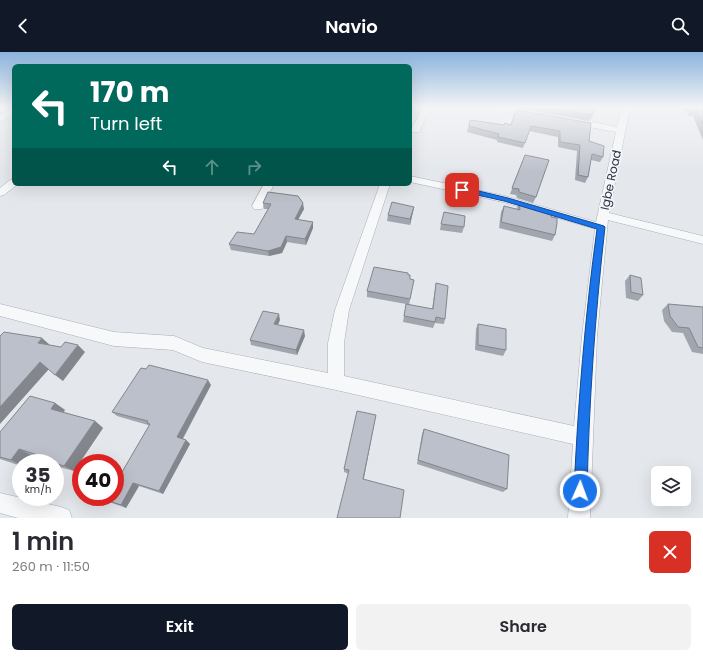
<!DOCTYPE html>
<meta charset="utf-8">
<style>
body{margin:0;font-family:Poppins,sans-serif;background:#f2f2f3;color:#2b2b33;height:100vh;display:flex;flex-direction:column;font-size:15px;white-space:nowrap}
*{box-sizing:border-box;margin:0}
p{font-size:13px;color:#7c7c81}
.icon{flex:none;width:22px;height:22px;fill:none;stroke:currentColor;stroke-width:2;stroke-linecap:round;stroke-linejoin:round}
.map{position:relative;height:466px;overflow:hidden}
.drawer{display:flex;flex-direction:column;background:#fff;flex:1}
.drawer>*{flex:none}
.top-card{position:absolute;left:12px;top:12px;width:400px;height:122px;border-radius:6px;box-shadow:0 4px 16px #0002;background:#00695c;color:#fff;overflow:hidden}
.tools{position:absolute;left:651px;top:414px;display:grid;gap:8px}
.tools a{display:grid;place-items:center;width:40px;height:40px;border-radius:6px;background:#fff;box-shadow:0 4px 16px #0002;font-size:20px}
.speed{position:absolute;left:12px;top:402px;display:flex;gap:8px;font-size:20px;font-weight:700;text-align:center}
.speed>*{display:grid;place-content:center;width:52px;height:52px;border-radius:50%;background:#fff;box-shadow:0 4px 16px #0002;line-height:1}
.speed small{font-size:10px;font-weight:400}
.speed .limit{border:6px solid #d22;background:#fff;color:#111}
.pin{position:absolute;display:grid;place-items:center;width:34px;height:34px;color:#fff;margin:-17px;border-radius:8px;box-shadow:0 2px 6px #0006}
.me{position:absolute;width:44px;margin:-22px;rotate:2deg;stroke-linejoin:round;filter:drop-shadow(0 0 3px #0008)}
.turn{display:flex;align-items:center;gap:14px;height:84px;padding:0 12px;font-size:18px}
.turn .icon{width:52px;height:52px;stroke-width:2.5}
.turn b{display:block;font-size:28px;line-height:34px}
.lanes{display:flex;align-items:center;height:38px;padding:0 12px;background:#0003;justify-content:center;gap:20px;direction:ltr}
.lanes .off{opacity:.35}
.round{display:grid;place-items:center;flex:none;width:42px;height:42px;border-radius:6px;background:#f2f2f3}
.head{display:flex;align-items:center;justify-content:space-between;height:68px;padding:0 12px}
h1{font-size:24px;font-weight:600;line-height:30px}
.button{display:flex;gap:8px;margin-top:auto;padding:8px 12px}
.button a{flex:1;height:46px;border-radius:6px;background:#111827;color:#fff;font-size:16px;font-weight:600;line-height:46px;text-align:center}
.button a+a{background:#f2f2f3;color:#2b2b33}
header{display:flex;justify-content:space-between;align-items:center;height:52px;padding:0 12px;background:#111827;color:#fff;font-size:18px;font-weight:600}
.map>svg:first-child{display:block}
</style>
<header><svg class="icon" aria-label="back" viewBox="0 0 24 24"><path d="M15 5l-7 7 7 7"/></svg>Navio<svg class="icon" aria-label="search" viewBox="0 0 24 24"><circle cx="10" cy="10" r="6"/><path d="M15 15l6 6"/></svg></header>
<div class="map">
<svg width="703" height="466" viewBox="0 0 703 466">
<rect width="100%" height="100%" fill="#e4e7ec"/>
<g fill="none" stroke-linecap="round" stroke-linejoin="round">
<defs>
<path id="minor" d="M423,55H431L419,80H413L411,78Z
M488,55H505L535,59L539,62L535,65L492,58Z
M622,55H630L609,161L703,184V192L608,168L597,284L590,466H568L573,392L336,338L202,310L173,298L114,294L0,264V252L114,280L174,284L203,296L328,321V291L335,258L380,132H390L349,258L344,291V324L574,374L582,284L595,177L503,150L410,130V124L505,144L596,170L616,80L573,72L569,69L573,66L617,75Z
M14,56V63L0,70V63Z
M14,127V132H18L4,143L0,144V136L10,128Z
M264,132H274L262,157H254L252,154Z
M0,441L61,455L69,458L72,466H18L0,461Z"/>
</defs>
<use href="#minor" stroke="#a9aeb7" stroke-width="1"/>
<use href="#minor" fill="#f7f8fa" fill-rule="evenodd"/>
</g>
<path fill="#a1a5ae" d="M514,55H595L594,61L591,67H590L589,69L517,56Z
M683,55H703V88L693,64H689L685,57H683Z
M516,58L589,89L603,105L600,110L591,108L588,125L585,131L575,128L577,99L558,95V85L529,79L523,96L497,90V88L467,80L470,68L504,73H511Z
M525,103L536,145L533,151L517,146L516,143L510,142Z
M519,150L532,157L551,165L555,183L552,189L499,176L501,160L504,154L517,157V156Z
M263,151L304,157L298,168L313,170V176L306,193L287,190L282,201L269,204L231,198L229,192L254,182L268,157H264Z
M414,155L410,173L387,169L388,163Z
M441,172L464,175L462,181L440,178Z
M408,223L410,227L414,228L409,253L432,257L435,237L436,231L445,267L444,272L435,271L433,276L403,270L406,252L367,245V239Z
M630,223L643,243L638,249L626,246L625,229Z
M668,252L703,255V302L692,300L683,281L672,280L664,269L662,258Z
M280,268L278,273L305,284L297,303L251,293L250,288Z
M478,272L506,298L503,304L475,298L476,277Z
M211,333L183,387L186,388L190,392L163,442L139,434L126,456L112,451L106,448L149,374L148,373L117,364L112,360Z
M55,351L65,358L63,360L95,369L103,376L74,419L55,414V411H49L42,407L31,403L25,411H21V414L0,407V380Z
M376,363L363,427L344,420V417Z
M424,377L507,437L503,440L417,412L422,382Z"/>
<path fill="#83868d" d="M303,151L304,157L295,173V167Z
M414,155L413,160L410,173V167Z
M313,170V176L306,193L305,187Z
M286,184L287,190L282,201L269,204L268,199Z
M279,262L280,268L275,278L274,272Z
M304,278L305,284L297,303L296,298Z
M42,286L50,293L38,291Z
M78,293L85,300L63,329L55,323Z
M40,310L49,317L0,372V355Z
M208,328L211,333L181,389L177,385Z
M55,351L65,358L61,364L51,357Z
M376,363L375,368L363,431V427Z
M95,369L103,376L74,419L64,414Z
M186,388L190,392L163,442L159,439Z
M19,397L31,403L25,411H21V413L11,408Z
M133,431L139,434L126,456L121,453Z"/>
<path fill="#bbc0ca" stroke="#83868d" d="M542,55H595L594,61H592V63Z
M690,55H703V72L697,59L692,58Z
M516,58L591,71L589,89L604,94L603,105L592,102L588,125L578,123L580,93L560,90V79L531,74L525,91L498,85L499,82L469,74L470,68L504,73L505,71L511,73Z
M525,103L549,108L536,145L519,140V137L512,136Z
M268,140L298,144L303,151L295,167L313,170L305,187L286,184L281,195L268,199L229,192L237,180L254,182L271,152L263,151Z
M392,150L414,155L410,167L388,163Z
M519,150L533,154L532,157L552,162L551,165L557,166V171L555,183L501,170L504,154L520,158Z
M444,160L465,164L464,175L441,172Z
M374,215L408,221V223H410V227L414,228L410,247L367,239Z
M630,223L641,226L643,243L631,240Z
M436,231L448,234L445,267L436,265L435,270L404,264L406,252L433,257Z
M668,252L703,255V296L698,295L689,276L678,275L670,264Z
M263,259L279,262L274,272L304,278L296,298L250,288Z
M478,272L506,277V298L478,293Z
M4,280L42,286L38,291L61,295L65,290L78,293L55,323L40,310L0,355V284Z
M149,313L208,328L177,385L186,388L159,439L133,431L121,453L106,448L107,445H115V432L150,372L147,371L148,369L112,360L141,316L146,317Z
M30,344L55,351L51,357L95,369L64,414L42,407L44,405L19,397L11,408L0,405V380Z
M357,359L376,363L363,427L404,438L400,466H337L349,418L344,417Z
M424,377L509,403L507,437L418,408Z"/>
<linearGradient id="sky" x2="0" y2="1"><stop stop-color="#8bb4dd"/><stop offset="0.46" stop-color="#f3f4f6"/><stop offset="1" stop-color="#f3f4f6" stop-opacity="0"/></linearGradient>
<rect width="703" height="120" fill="url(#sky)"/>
<path fill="#1a73e8" stroke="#114b97" d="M462,135L508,146L604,174L605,175C595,263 589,351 587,439L585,444L580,446L576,444L574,439C578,351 585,264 597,177L504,149L459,139L458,138Z"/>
<g text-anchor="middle" stroke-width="3.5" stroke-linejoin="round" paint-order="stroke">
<g font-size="12" fill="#2b3445" stroke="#f4f6f9">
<text transform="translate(611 128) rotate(-78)" y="4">Igbe Road</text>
</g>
</g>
</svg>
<div class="tools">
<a><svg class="icon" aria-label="layers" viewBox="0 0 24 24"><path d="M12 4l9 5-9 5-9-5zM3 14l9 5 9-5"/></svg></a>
</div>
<div class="speed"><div>35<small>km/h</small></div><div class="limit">40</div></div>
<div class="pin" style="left:462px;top:138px;background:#d93025"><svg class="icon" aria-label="arrive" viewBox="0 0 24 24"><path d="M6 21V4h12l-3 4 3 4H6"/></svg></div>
<svg class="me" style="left:580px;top:439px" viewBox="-20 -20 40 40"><circle r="17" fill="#1a73e8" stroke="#fff" stroke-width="3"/><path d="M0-11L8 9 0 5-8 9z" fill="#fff"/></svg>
<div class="top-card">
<div class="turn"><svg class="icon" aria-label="left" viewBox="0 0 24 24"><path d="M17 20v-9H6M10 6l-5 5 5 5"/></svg><div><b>170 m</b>Turn left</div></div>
<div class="lanes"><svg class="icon" aria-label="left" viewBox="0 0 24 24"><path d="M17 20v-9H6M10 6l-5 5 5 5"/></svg><svg class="icon off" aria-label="ahead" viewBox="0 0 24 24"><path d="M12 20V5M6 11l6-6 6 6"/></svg><svg class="icon off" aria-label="right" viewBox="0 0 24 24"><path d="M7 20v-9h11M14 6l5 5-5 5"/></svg></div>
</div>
</div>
<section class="drawer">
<div class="head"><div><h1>1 min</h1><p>260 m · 11:50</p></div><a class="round" style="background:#d93025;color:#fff"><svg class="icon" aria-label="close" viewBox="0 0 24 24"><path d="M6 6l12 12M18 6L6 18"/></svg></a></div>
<div class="button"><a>Exit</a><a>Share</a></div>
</section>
